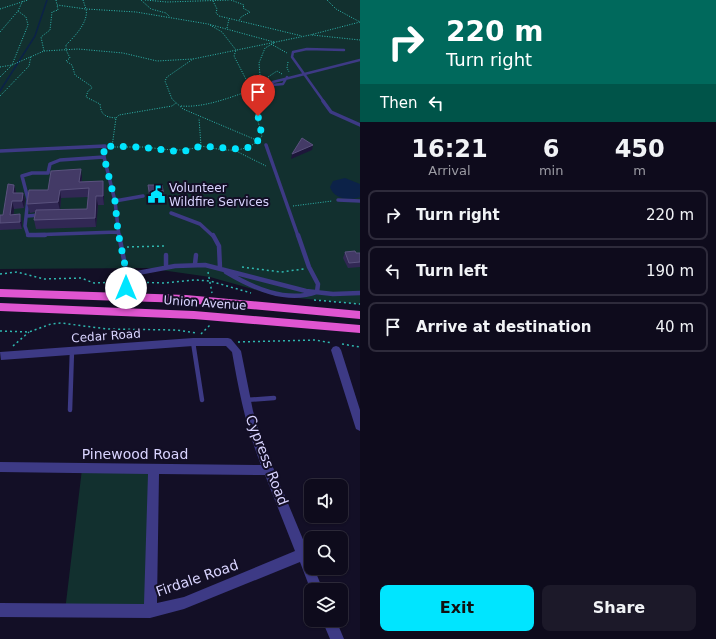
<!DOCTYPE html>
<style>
body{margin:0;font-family:"DejaVu Sans",sans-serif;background:#1c1929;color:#f1f3f6;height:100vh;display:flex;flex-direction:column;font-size:15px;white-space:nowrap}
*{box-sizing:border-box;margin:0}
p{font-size:13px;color:#9b9ba3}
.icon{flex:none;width:22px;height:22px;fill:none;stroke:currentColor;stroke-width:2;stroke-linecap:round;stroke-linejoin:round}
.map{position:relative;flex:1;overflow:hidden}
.side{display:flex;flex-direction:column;background:#0e0b1c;width:356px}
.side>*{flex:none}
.guide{background:#00695c;color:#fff;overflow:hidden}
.fabs{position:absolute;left:304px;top:479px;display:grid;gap:8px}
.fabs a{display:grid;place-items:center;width:44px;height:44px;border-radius:8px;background:#0e0b1c;box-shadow:0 1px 3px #0004,0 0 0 1px #2e2b3b;font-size:20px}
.pin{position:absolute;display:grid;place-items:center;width:34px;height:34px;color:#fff;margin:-41px -17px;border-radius:50% 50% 50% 0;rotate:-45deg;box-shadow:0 0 4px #0007}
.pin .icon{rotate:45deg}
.me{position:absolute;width:44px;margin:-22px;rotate:0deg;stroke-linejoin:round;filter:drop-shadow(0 0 3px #0008)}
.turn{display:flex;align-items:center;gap:14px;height:84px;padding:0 20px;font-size:18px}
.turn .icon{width:52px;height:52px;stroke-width:2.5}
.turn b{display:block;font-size:28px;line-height:34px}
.then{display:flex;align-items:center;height:38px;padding:0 20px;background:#0003;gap:8px;font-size:15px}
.eta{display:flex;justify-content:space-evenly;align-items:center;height:68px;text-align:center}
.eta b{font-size:24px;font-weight:800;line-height:28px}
.primary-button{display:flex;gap:8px;margin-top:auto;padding:8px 20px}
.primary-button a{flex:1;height:46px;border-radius:8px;background:#00e5ff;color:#111;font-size:16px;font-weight:800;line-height:46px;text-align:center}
.primary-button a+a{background:#1c1929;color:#f1f3f6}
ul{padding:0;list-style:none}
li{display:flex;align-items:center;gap:12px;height:50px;margin:0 8px 6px;padding:0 12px;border:2px solid #2e2b3b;border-radius:8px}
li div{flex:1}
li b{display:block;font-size:15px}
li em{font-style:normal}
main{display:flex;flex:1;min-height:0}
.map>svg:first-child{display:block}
</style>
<main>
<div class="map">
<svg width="360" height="639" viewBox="0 0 360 639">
<rect width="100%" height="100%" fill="#130f26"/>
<path fill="#12302f" d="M0,0H360V304L277,296L210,277L147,268L0,269Z
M82,469H154L150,611H65Z"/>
<path fill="#0c2248" d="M345,178L360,184V197C349,201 334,199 330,187L333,181Z"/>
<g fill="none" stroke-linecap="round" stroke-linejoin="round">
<path stroke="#0c2248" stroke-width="1.5" d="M0,91L35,36L47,0"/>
<path stroke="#2fb8b0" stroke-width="1" stroke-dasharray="1 1.5" stroke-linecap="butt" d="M56,0L57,5L86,9C89,22 74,37 66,45V50L70,58L66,61L72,65L75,75L91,86L92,88L88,91L86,97L100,104C101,115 105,117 116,118L112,147H110
M83,0L86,9L136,12L208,24L274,42
M141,0L151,9L166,13L170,17
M145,0L167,2L230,0
M231,0L244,5L243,8L250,12L241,17L239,21
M327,0L336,9L360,22
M213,1L217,9L216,13L219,16L302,36
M0,9L28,0
M210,25L222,32L236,50L234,56L252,91
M227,28L229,19
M0,32L18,11L23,0
M312,35L360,40
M271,44L287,53
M44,51L78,49L123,53L157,61L193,59
M288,62L287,68L289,72
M0,67L12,65L44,51L41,37L50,30L52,12L58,10L57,5
M0,77L12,65L28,25L26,17L18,11
M268,79V77L277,71L282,74
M0,96L29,66L31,56
M181,106C208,108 235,95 261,87
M116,118L119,115L172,106L176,103
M261,142L183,109L172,99L165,81L167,77L193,59L310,35L360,22
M201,146C222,150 247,156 262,136L254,107L255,100L252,91L260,75L259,63L265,48L274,43
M112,147C123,147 133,147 144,147C164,149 182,153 201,146L199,118
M234,150L266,166
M293,206L332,201"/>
<path stroke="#2fb8b0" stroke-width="1.5" stroke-dasharray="2 3" stroke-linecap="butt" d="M127,247L166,246
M242,267L281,272L304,269
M208,272L212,293
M0,274L17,272L44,279L81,278L94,283L121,282
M132,282L164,283L195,280L210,281L251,293
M314,300L360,304
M0,331L29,332L51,324L61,323L107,329L176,330L196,333
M201,334L211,324
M238,342L315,340L332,343
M342,344L360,347
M13,346L29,332"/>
<path stroke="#3d3a85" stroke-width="2.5" d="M272,85L283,84L287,77
M267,87L272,85L273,82L360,60
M324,102L292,57L293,52L307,49L344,50"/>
<path stroke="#3d3a85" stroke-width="3.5" d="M323,101L331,112L360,125
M266,145L298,236
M0,151L105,146L104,157L115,201L119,236
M104,157L60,160L50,164L48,173H32L22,176L28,199L25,226L28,235L118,232
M338,200L360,201
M115,201L143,196
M171,213L200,224L213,236
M27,216L41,215"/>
<path stroke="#3d3a85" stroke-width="4.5" d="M28,235H45
M119,235L127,275L124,297
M213,235L219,246L220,268
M298,235L309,267L318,284L317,292
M166,255V267
M195,264L196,255
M226,272C253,288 286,303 317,292
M127,275L175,266L205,265L306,291L333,294L360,293
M193,342L202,400
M246,400L274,398
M70,410L72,350"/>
<path fill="#3d3a85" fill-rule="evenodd" d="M193,338H228L231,339L241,351L253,411L262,441L307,549L310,554L311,568H314L323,590L311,591L300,562L184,609L150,618L0,617V603L144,604L148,474L0,472V462L261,465C246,427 239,392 232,352L226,346H193L1,360L0,352ZM159,474L265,475L295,551L184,597L157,603Z
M336,346L339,347L341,350L360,410V431L356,429L355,426L331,350L333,347Z
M322,620H336L344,639H330Z"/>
<path fill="#e055d1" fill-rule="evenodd" d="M0,289L186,295L360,311V319L186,303L0,297Z
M0,303L194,311L360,325V333L194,319L0,311Z"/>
</g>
<path fill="#312854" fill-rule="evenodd" d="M82,177V182L103,181L104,190V205H98L96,227L36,229L34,220L35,212L30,213L27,204L48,190ZM88,197L87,209H60L61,198Z
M14,185L16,193H23L25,200L24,208L14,209L13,215L20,214L22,222V229L0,230V215H3Z
M148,185L164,196V202H150Z
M345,252L356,253H360V267L348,268L343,258Z"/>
<path fill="#1d163a" d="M313,145L312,150L291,159L292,154Z
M81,169L82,177L81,189L79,182Z
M103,181L104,190V205L103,196Z
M14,185L16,192L15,200L13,193Z
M60,190L61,198L60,210L58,202Z
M23,193L25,200L24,208L22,201Z
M96,196L98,205L96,227L95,218Z
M12,201L14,209L13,222L10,215Z
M20,214L22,222V229L20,222Z"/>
<path fill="#433a66" stroke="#5a527e" d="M302,138L313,145L292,154Z
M81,169L79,182L103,181V196H96L95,218L34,220L36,210L87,209L89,188L60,190L58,202L27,204L29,190H48L51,171Z
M8,184L14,185L13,193H23L22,201H12L10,215L20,214V222L0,223V215H3Z
M148,185H162L164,196L150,197Z
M355,251L356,253H360V262L349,263L345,252Z"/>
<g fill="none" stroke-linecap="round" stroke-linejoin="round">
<path stroke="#00e5ff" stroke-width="7" stroke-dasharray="0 12.6" d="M126,288L127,275L118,232L115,201L104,157V146L139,147L182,152L201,146L237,149L252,147L262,136L258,116"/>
</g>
<defs>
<symbol id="civic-bare" viewBox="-9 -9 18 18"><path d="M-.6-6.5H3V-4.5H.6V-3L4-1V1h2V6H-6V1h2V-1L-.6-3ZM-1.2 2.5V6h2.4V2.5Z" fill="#00e5ff" stroke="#130f26" stroke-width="2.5" paint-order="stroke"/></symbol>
</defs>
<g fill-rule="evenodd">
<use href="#civic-bare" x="144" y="182" width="25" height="25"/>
</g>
<g text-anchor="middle" stroke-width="4" stroke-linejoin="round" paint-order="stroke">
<g font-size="12" fill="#d9d4ff" stroke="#130f26" text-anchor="start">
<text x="169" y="192">Volunteer<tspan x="169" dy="14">Wildfire Services</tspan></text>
</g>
<g font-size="12" fill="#d9d4ff" stroke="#130f26">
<text transform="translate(205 303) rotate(4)" y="4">Union Avenue</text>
<text transform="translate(106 336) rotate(-4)" y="4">Cedar Road</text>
</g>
<g font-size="14" fill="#d9d4ff" stroke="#130f26">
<text x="135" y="459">Pinewood Road</text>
<text transform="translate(267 460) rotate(69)" y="5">Cypress Road</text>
<text transform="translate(197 578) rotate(-19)" y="5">Firdale Road</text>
</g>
</g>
</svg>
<div class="fabs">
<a><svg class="icon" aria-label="sound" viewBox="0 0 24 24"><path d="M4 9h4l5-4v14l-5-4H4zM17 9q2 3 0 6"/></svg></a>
<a><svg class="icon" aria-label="search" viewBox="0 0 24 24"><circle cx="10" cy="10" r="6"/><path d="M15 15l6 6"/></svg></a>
<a><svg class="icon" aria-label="layers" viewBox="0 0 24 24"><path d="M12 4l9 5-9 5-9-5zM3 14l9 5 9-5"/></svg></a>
</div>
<div class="pin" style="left:258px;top:116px;background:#d93025"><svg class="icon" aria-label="arrive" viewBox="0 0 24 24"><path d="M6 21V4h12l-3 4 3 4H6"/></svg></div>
<svg class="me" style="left:126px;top:288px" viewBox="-20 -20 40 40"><circle r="19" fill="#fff"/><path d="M0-13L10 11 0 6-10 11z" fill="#00e5ff"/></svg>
</div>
<section class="side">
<div class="guide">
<div class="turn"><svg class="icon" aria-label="right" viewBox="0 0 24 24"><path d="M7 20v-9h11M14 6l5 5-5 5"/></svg><div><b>220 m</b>Turn right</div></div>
<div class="then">Then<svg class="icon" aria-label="left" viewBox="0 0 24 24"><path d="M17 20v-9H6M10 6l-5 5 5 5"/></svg></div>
</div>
<div class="eta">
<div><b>16:21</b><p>Arrival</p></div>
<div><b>6</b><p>min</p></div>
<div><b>450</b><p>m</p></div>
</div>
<ul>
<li><svg class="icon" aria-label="right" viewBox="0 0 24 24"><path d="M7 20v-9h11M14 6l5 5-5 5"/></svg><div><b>Turn right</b></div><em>220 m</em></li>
<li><svg class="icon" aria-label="left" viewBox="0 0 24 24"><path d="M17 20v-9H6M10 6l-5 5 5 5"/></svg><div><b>Turn left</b></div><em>190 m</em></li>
<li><svg class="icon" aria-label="arrive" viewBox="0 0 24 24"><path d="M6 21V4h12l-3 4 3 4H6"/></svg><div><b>Arrive at destination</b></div><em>40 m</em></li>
</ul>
<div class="primary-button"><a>Exit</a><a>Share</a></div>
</section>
</main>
